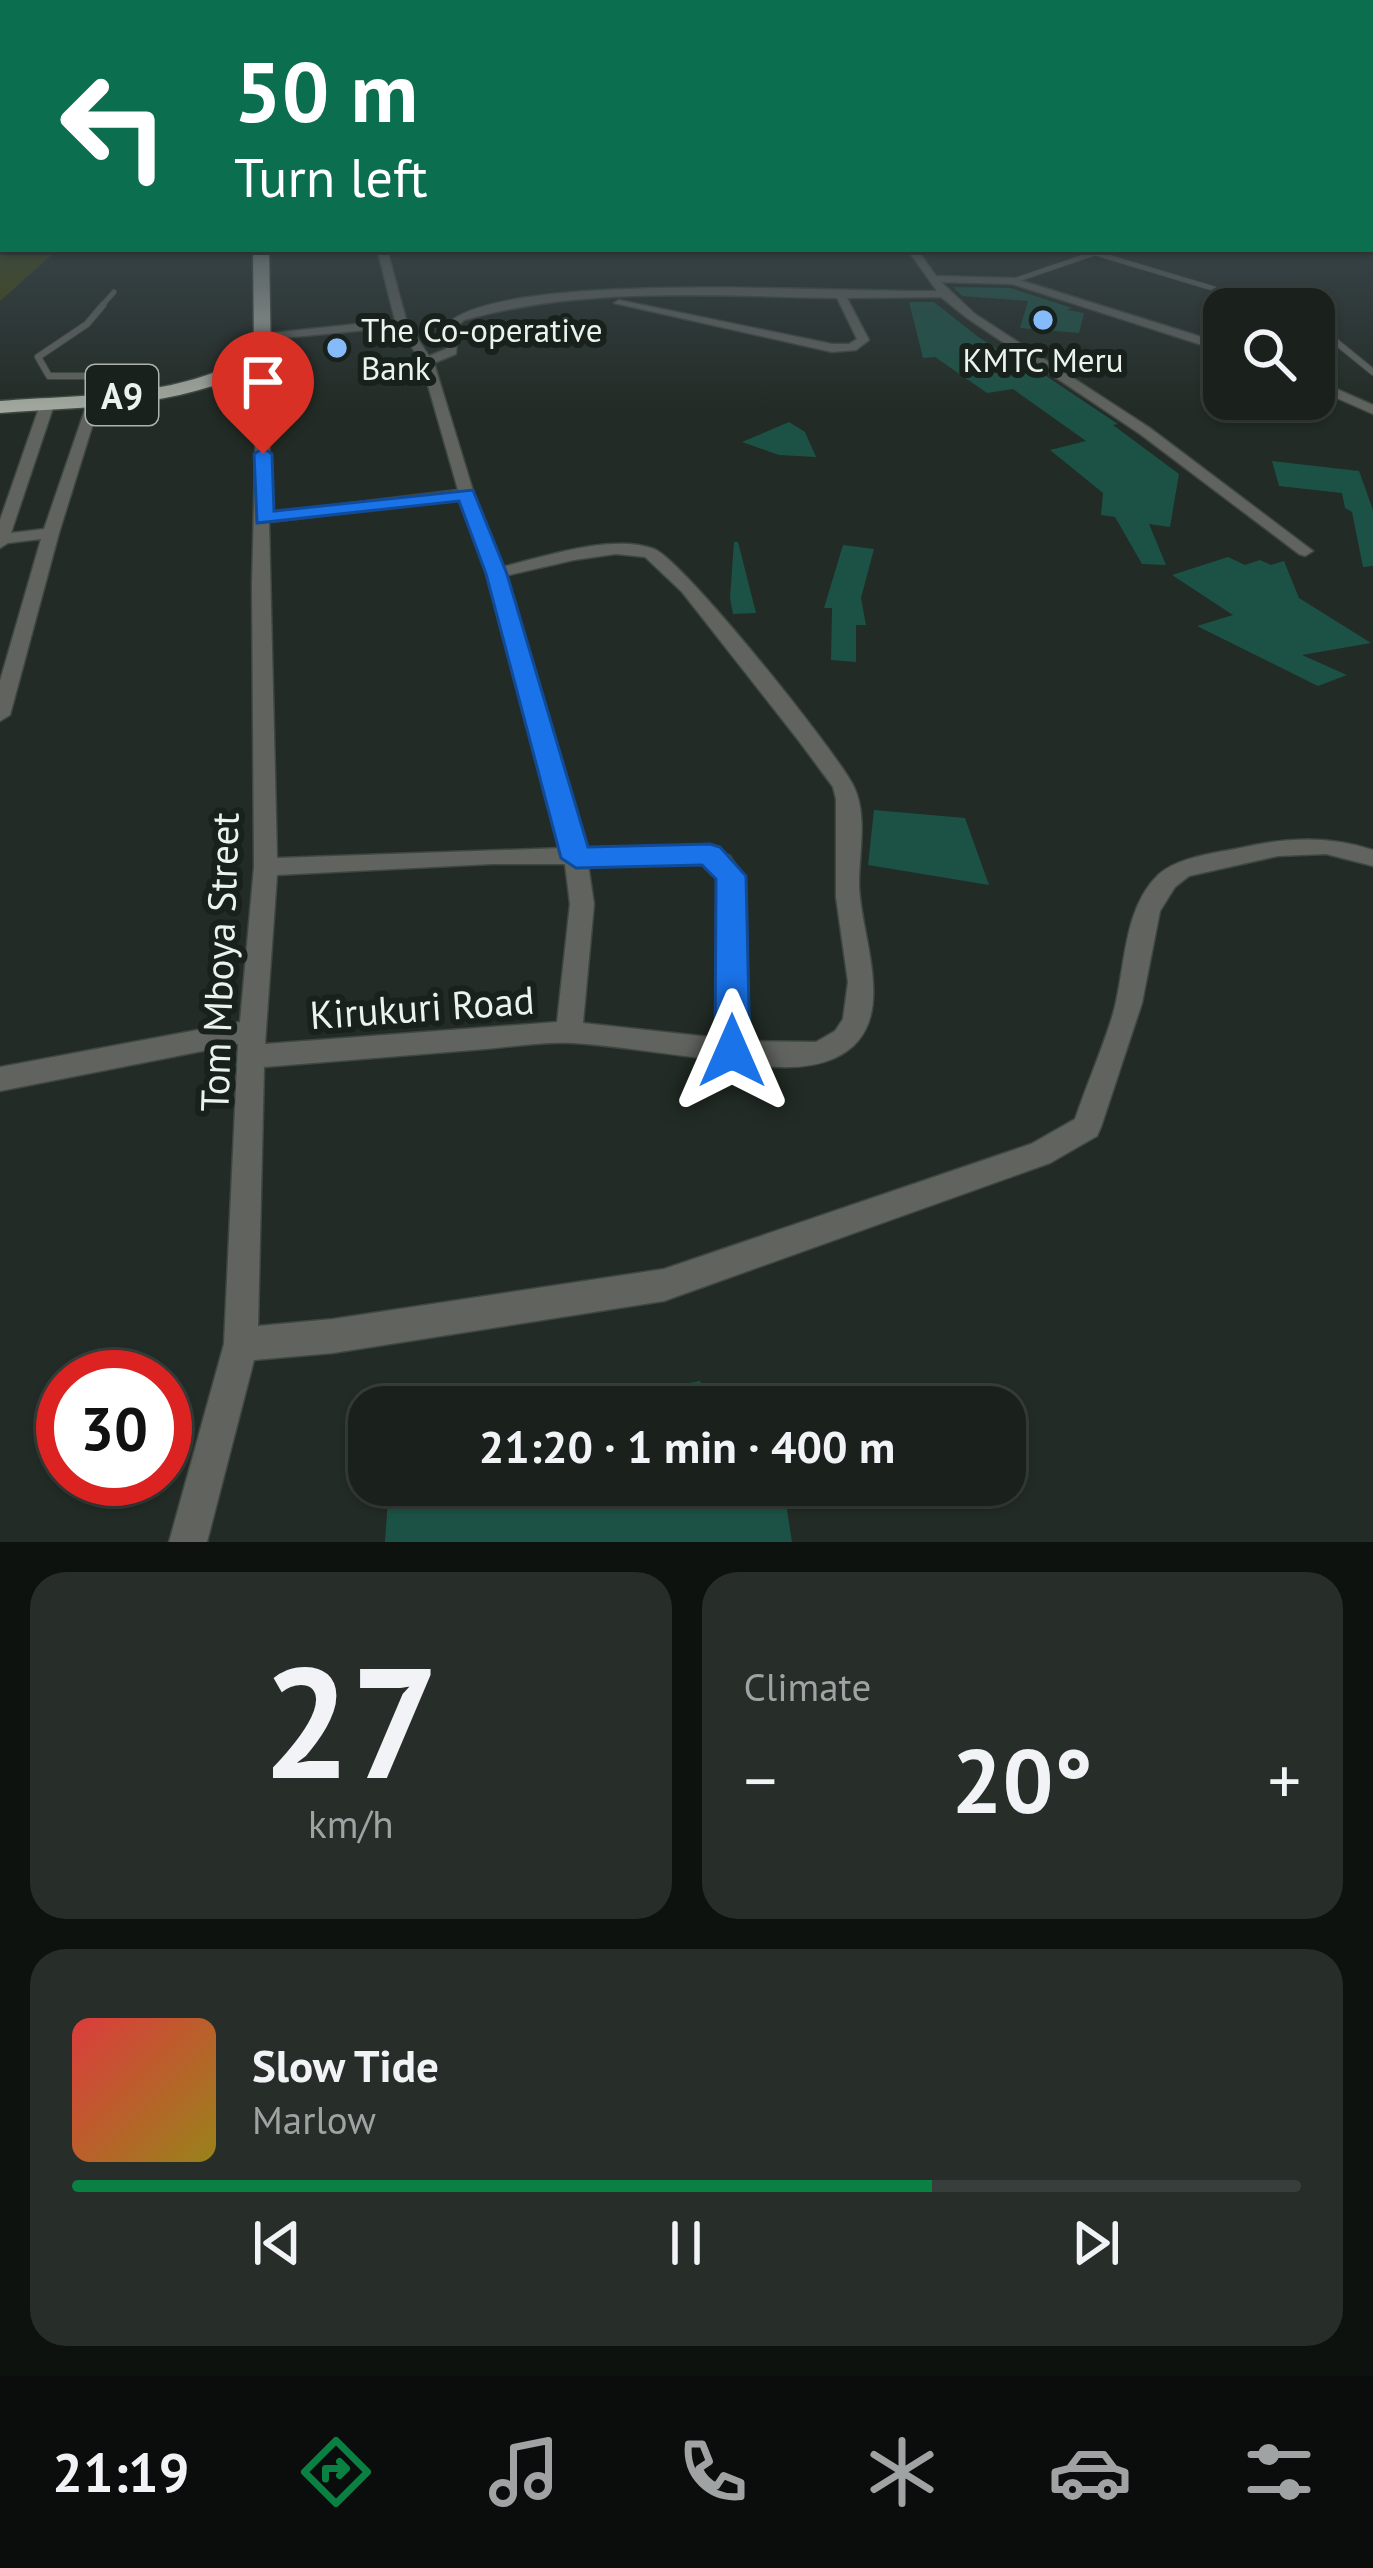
<!DOCTYPE html>
<meta charset="utf-8">
<style>
:root{--surface:#1a201c;--page:#272d29;--text:#f1f3f6;--muted:#9fa3a3;--line:#383e3b;--accent:#0b8043}
body{margin:0;font-family:"PT Sans",sans-serif;background:var(--page);color:var(--text);height:100vh;display:flex;flex-direction:column;font-size:45px;white-space:nowrap}
*{box-sizing:border-box;margin:0}
p{font-size:39px;color:var(--muted)}
.icon{flex:none;width:66px;height:66px;fill:none;stroke:currentColor;stroke-width:2;stroke-linecap:round;stroke-linejoin:round}
.map{position:relative;height:1542px;overflow:hidden}
.panel{display:flex;flex-direction:column;gap:30px;padding:30px;background:#0e120f;flex:1}
.panel>*{flex:none}
.guide{position:absolute;left:0px;top:0px;width:1374px;height:252px;box-shadow:0 3px 9px #0004,0 0 0 3px var(--line);background:#0b6e4f;color:#fff;overflow:hidden}
.controls{position:absolute;left:1203px;top:288px;display:grid;gap:24px}
.controls a{display:grid;place-items:center;width:132px;height:132px;border-radius:24px;background:var(--surface);box-shadow:0 3px 9px #0004,0 0 0 3px var(--line);font-size:60px}
.speed{position:absolute;left:36px;top:1350px;display:flex;gap:24px;font-size:60px;font-weight:700;text-align:center}
.speed>*{display:grid;place-content:center;width:156px;height:156px;border-radius:50%;background:var(--surface);box-shadow:0 3px 9px #0004,0 0 0 3px var(--line);line-height:1}
.speed .limit{border:18px solid #d22;background:#fff;color:#111}
.pin{position:absolute;display:grid;place-items:center;width:102px;height:102px;color:#fff;margin:-123px -51px;border-radius:50% 50% 50% 0;rotate:-45deg;box-shadow:0 0 12px #0007}
.pin .icon{rotate:45deg}
.me{position:absolute;width:132px;margin:-66px;rotate:0deg;stroke-linejoin:round;filter:drop-shadow(0 0 9px #0008)}
.turn{display:flex;align-items:center;gap:42px;height:252px;padding:0 36px;font-size:54px}
.turn .icon{width:156px;height:156px;stroke-width:2.5}
.turn b{display:block;font-size:84px;line-height:102px}
.big{font-size:90px;font-weight:700;line-height:1.1}
.panel .tile{flex:1;display:flex;flex-direction:column;justify-content:center;gap:18px;min-width:0;padding:0 42px;border-radius:36px;background:var(--page)}
.panel .dial{align-items:center;gap:0}
.dial b{font-size:156px;line-height:1}
.song{display:flex;align-items:center;gap:36px}
.cover{width:144px;height:144px;border-radius:18px;background:linear-gradient(135deg,hsl(0 70% 55%),hsl(50 70% 35%))}
.played{height:12px;border-radius:6px;background:linear-gradient(90deg,var(--accent) 70%,var(--line) 70%)}
.keys{display:flex;justify-content:space-around;direction:ltr}
.heat{display:flex;justify-content:space-between;align-items:center;font-size:66px;direction:ltr}
.panel .tiles{flex:1;display:grid;gap:30px;grid-template-columns:1fr 1fr}
.tile:last-child{grid-column:span 2}
.trip{position:absolute;left:348px;top:1386px;width:678px;height:120px;border-radius:36px;background:var(--surface);box-shadow:0 3px 9px #0004,0 0 0 3px var(--line);font-weight:700;line-height:120px;text-align:center}
.dock{display:flex;height:192px;justify-content:space-around;align-items:center;background:#0a0d0b;color:var(--muted)}
.dock .icon{width:84px;height:84px}
.dock .current{color:var(--accent)}
.dock b{font-size:54px;color:var(--text)}
.map>svg:first-child{display:block}
.green{fill:#434805}
.building{fill:#1c5245}
.lines{fill:none;stroke-linecap:round;stroke-linejoin:round}
.service-far1-casing{stroke:#3e4741;stroke-width:6}
.service-casing{stroke:#3e4741;stroke-width:8}
.minor-casing{stroke:#3e4741;stroke-width:3}
.trunk-casing{stroke:#3e4741;stroke-width:3}
.service-far1{stroke:#60635e;stroke-width:4.5}
.service{stroke:#60635e;stroke-width:6}
.minor{fill:#60635e;fill-rule:evenodd}
.trunk{fill:#a2a89e;fill-rule:evenodd}
.route{fill:#1a73e8;stroke:#114b97;stroke-width:3}
.poi-dot{fill:#86bbfb;stroke:#18211b;stroke-width:4.5}
.labels{text-anchor:middle;dominant-baseline:central;stroke-width:12;stroke-linejoin:round;paint-order:stroke}
.far-poi-label{font-size:33px;fill:#ecf2ee;stroke:#18211b;text-anchor:start}
.shield{fill:#18211b;stroke:#acb3af;stroke-width:3}
.shield-label{font-size:36px;font-weight:bold;fill:#ecf2ee}
.street-label{font-size:39px;fill:#ecf2ee;stroke:#18211b}
</style>
<div class="map">
<svg width="1373" height="1542" viewBox="0 0 1373 1542">
<rect width="100%" height="100%" fill="#222b25"/>
<path class="green" d="M56,251L0,301V254Z"/>
<g class="building">
<path d="M953,287L1011,288L1072,308L1067,310L1084,313L1079,333L1020,328L1028,301L962,296Z"/>
<path d="M909,302H934L977,336L1011,358L1013,354L1118,424L1113,425L1179,474L1170,527L1149,524L1166,565L1142,564L1115,517L1101,515L1103,493L1050,450L1086,441L1013,389L987,393L935,357L923,358Z"/>
<path d="M789,422L805,432L816,457L779,455L742,442Z"/>
<path d="M1272,461L1359,471L1373,510V566L1363,567L1352,512L1345,508L1342,493L1279,486Z"/>
<path d="M734,542H738L756,613L733,614L730,598Z"/>
<path d="M843,545L874,549L861,598L866,625H856V662L831,660L832,608H824Z"/>
<path d="M1228,557L1245,565L1260,560L1271,565L1284,561L1299,598L1371,643L1302,655L1347,675L1318,686L1197,626L1233,615L1172,575Z"/>
<path d="M874,810L965,818L989,885L868,865Z"/>
<path d="M700,1381L714,1407H622L621,1397Z"/>
<path d="M389,1485H783L792,1542H385Z"/>
</g>
<g class="lines">
<g class="service-far1-casing">
<g id="service-far1">
<path d="M1013,281L1095,253L1278,308"/>
<path d="M100,308L114,292"/>
</g>
</g>
<g class="service-casing">
<g id="service">
<path d="M103,305L87,324L38,357L49,376H105"/>
<path d="M1268,305L1280,309"/>
<path d="M1314,324L1373,372"/>
</g>
</g>
<g class="minor-casing">
<g id="minor">
<rect x="1371" y="238" width="2" height="6"/>
<path d="M377,249H387L407,323L429,356L446,349V325C502,269 846,293 937,291L907,249H917L936,276L1013,278L1224,344V352L1012,284L941,282L975,314L1150,428L1313,551L1305,556L1299,554L1140,434L967,318L941,297L847,298L869,340L856,350L832,352L614,303L619,300L832,344H849L857,339L837,298C711,296 586,286 464,320L458,326L456,354L434,363L474,494L502,567C543,557 613,533 654,549C684,561 835,750 853,785C868,814 859,852 859,884C860,939 903,1026 835,1058C798,1075 747,1064 709,1059C664,1054 618,1046 573,1043C541,1041 506,1048 473,1050C404,1056 334,1061 264,1067L258,1326L333,1319L664,1269L1031,1144L1075,1119C1087,1084 1102,1050 1113,1014C1126,969 1122,910 1158,875C1179,856 1218,853 1245,847C1289,837 1330,836 1373,850V866L1326,854L1278,856L1189,876L1175,887L1160,911L1142,1003L1101,1127L1097,1136L1050,1163L664,1301L333,1353L254,1360L207,1542H169L224,1344L238,1044L0,1091V1067L240,1022L254,867L252,585L257,383L213,388L207,384L213,380L257,376L258,355L264,351L270,355L269,513L458,490L421,361L398,327L262,340L256,337L262,334L395,320ZM460,499L488,573L562,848L277,858L269,522ZM616,554L645,557L682,592L799,741L833,787L836,799V897L848,982L843,1019L835,1031L816,1042L745,1041L743,876L730,856L709,847L584,848L505,576L574,560ZM705,863L719,876V1038L583,1023L594,904L588,864ZM492,864H565L570,904L557,1022L265,1044L277,875Z"/>
<path d="M1314,379L1373,405V414L1314,388Z"/>
<path d="M90,395L101,398L59,533L10,715L0,721V681L41,539L8,543L0,548V520L41,402L48,398L55,402L11,533L44,529Z"/>
</g>
</g>
<g class="trunk-casing">
<path id="trunk" d="M253,249H269L271,359C190,409 92,406 0,413V401C86,394 179,399 254,353Z"/>
</g>
<use href="#service-far1" class="service-far1"/>
<use href="#service" class="service"/>
<use href="#minor" class="minor"/>
<use href="#trunk" class="trunk"/>
</g>
<linearGradient id="sky" x2="0" y2="1"><stop stop-color="#131814"/><stop offset="0.48" stop-color="#3e4a51"/><stop offset="1" stop-color="#3e4a51" stop-opacity="0"/></linearGradient>
<rect width="1373" height="412" fill="url(#sky)"/>
<path class="route" d="M263,448L272,454L274,511L473,490L507,574L588,847L710,844L720,847L746,876L750,1051L745,1061L732,1065L720,1061L715,1051L716,879L702,865L576,868L561,858L486,574L459,501L257,523L254,454Z"/>
<g class="poi-dot">
<circle cx="1043" cy="320" r="12"/>
<circle cx="337" cy="348" r="12"/>
</g>
<g class="labels">
<g class="far-poi-label">
<text x="361" y="329">The Co-operative<tspan x="361" dy="38">Bank</tspan></text>
<text x="1043" y="359" text-anchor="middle">KMTC Meru</text>
</g>
<rect class="shield" x="86" y="365" width="72" height="60" rx="9"/>
<g class="shield-label">
<text x="122" y="395">A9</text>
</g>
<g class="street-label">
<text transform="translate(219 962) rotate(-88)">Tom Mboya Street</text>
<text transform="translate(422 1007) rotate(-4)">Kirukuri Road</text>
</g>
</g>
</svg>
<div class="controls">
<a><svg class="icon" aria-label="search" viewBox="0 0 24 24"><circle cx="10" cy="10" r="6"/><path d="M15 15l6 6"/></svg></a>
</div>
<div class="speed"><div class="limit">30</div></div>
<div class="pin" style="left:263px;top:454px;background:#d93025"><svg class="icon" aria-label="arrive" viewBox="0 0 24 24"><path d="M6 21V4h12l-3 4 3 4H6"/></svg></div>
<svg class="me" style="left:732px;top:1051px" viewBox="-20 -20 40 40"><path d="M0-17L14 15 0 8-14 15z" fill="#1a73e8" stroke="#fff" stroke-width="4"/></svg>
<div class="trip">21:20 · 1 min · 400 m</div>
<div class="guide">
<div class="turn"><svg class="icon" aria-label="left" viewBox="0 0 24 24"><path d="M17 20v-9H6M10 6l-5 5 5 5"/></svg><div><b>50 m</b>Turn left</div></div>
</div>
</div>
<section class="panel">
<div class="tiles">
<div class="tile dial"><b>27</b><p>km/h</p></div>
<div class="tile"><p>Climate</p>
<div class="heat"><a>−</a><b class="big">20°</b><a>+</a></div>
</div>
<div class="tile">
<div class="song"><i class="cover"></i><div><b>Slow Tide</b><p>Marlow</p></div></div>
<div class="played"></div>
<div class="keys"><svg class="icon" aria-label="previous" viewBox="0 0 24 24"><path d="M18 5L8 12l10 7zM5 5v14"/></svg><svg class="icon" aria-label="pause" viewBox="0 0 24 24"><path d="M8 5v14M16 5v14"/></svg><svg class="icon" aria-label="next" viewBox="0 0 24 24"><path d="M6 5l10 7-10 7zM19 5v14"/></svg></div>
</div>
</div>
</section>
<nav class="dock">
<b>21:19</b>
<svg class="icon current" aria-label="directions" viewBox="0 0 24 24"><path d="M12 3l9 9-9 9-9-9zM9 14v-3h6M13 9l2 2-2 2"/></svg>
<svg class="icon" aria-label="music" viewBox="0 0 24 24"><path d="M9 18V5l10-2v13"/><circle cx="6" cy="18" r="3"/><circle cx="16" cy="16" r="3"/></svg>
<svg class="icon" aria-label="phone" viewBox="0 0 24 24"><path d="M5 4h4l2 5-3 2q2 4 5 5l2-3 5 2v4C11 20 4 13 5 4z"/></svg>
<svg class="icon" aria-label="climate" viewBox="0 0 24 24"><path d="M12 3v18M4 7l16 10M4 17L20 7"/></svg>
<svg class="icon" aria-label="car" viewBox="0 0 24 24"><path d="M5 17H2v-5l4-1 3-4h7l3 4 3 1v5h-3M9 17h6M6 11h13"/><circle cx="7" cy="17" r="2"/><circle cx="17" cy="17" r="2"/></svg>
<svg class="icon" aria-label="filters" viewBox="0 0 24 24"><path d="M4 7h16M4 17h16"/><circle cx="9" cy="7" r="2"/><circle cx="15" cy="17" r="2"/></svg>
</nav>
